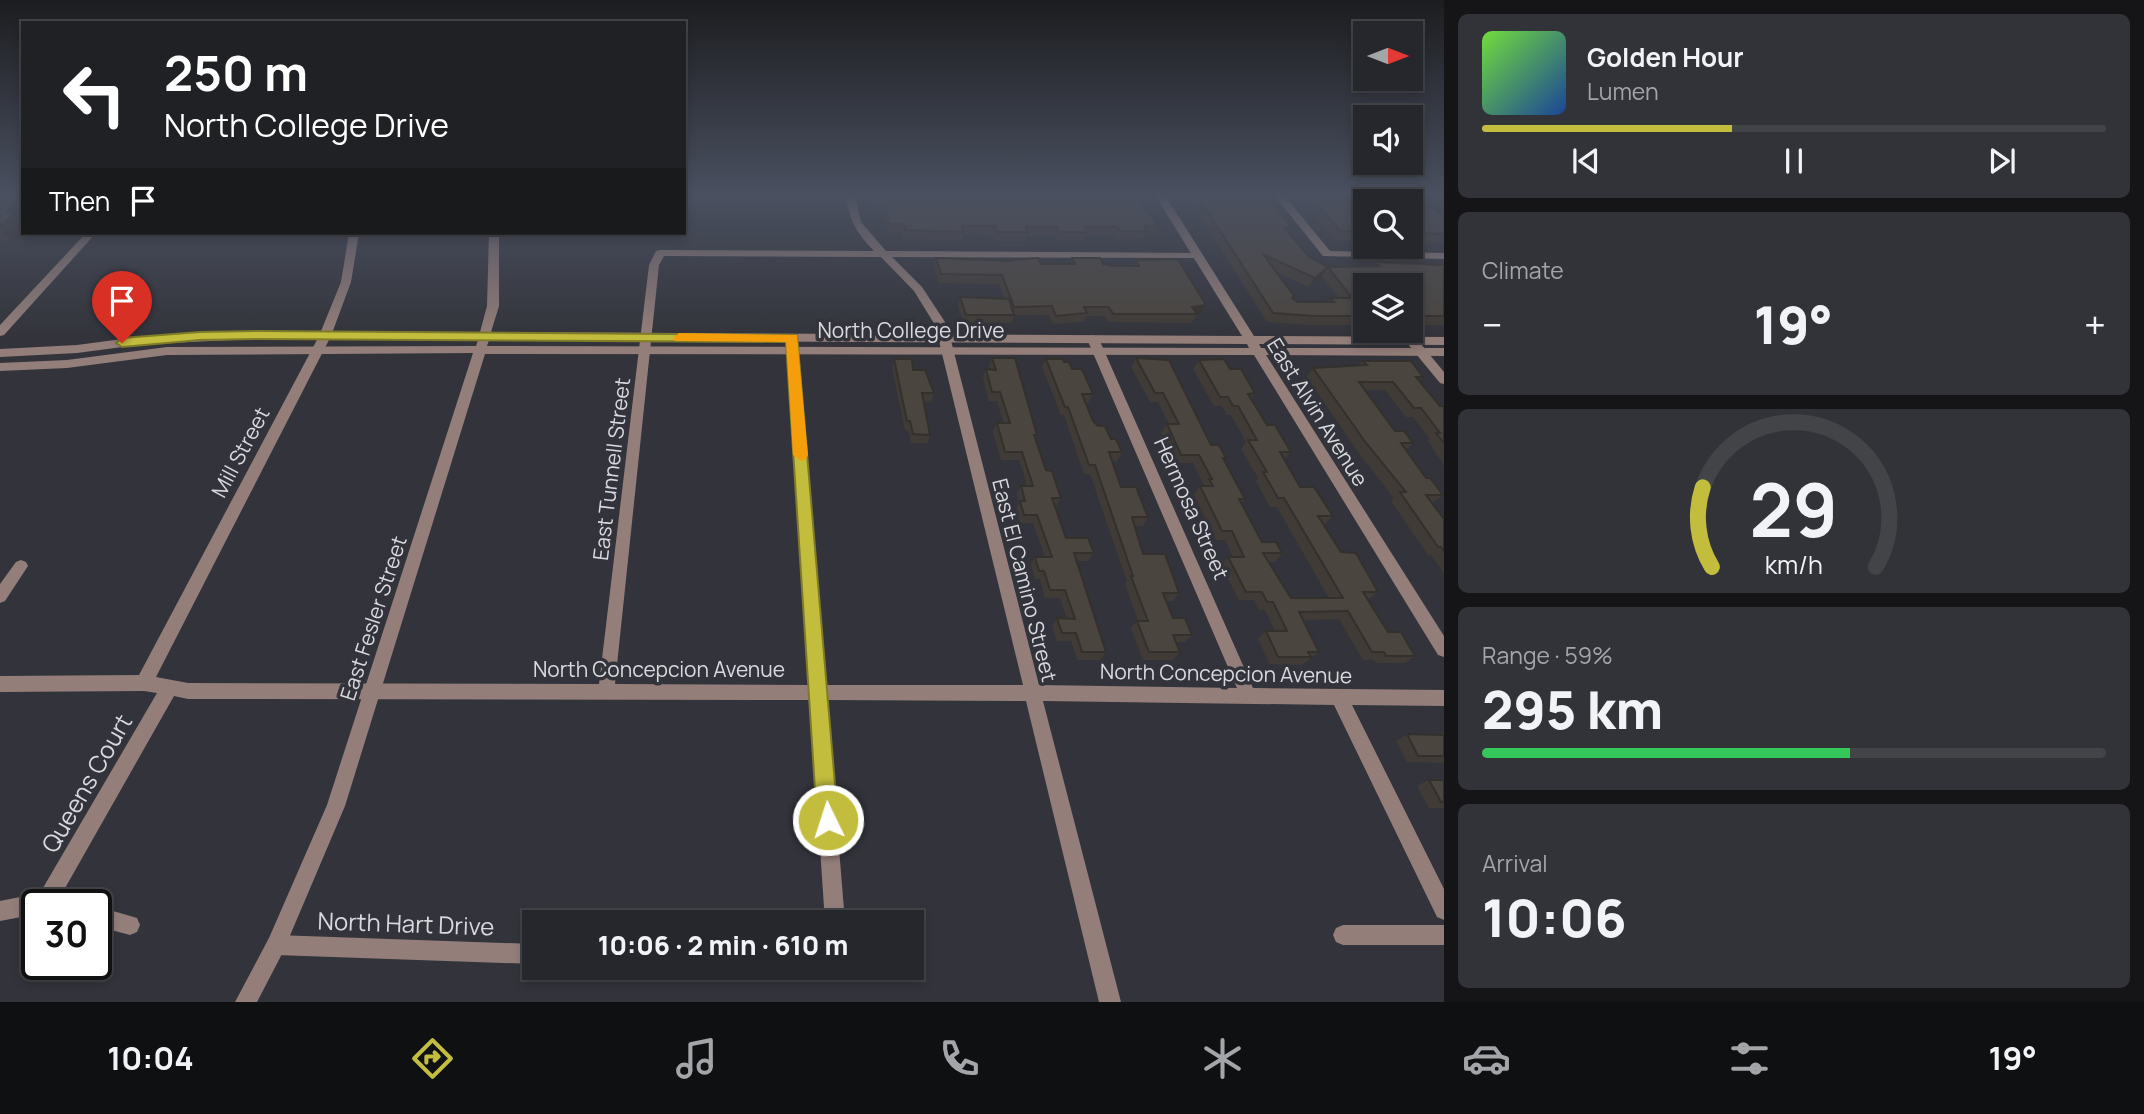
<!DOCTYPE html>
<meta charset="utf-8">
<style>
:root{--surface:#26272c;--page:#323338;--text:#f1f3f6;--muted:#a4a5a9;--line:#424448;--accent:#c3bd3e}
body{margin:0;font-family:Manrope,sans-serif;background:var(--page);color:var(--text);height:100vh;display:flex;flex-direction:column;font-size:26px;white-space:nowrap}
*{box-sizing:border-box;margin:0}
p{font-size:23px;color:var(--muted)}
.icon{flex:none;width:38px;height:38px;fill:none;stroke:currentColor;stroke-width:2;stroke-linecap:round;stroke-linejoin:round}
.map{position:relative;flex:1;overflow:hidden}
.side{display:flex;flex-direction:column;gap:14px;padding:14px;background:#151518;width:700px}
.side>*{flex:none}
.banner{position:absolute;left:21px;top:21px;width:665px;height:214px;border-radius:0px;box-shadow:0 4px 10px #0003,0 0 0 2px var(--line);background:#202124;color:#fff;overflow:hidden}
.needle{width:46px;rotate:90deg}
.fabs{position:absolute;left:1353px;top:21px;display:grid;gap:14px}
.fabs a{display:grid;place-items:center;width:70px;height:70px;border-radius:0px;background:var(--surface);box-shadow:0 4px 10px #0003,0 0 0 2px var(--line);font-size:35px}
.speed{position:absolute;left:21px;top:889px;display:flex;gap:14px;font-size:35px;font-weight:700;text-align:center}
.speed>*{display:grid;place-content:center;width:91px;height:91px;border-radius:50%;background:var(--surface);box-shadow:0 4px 10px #0003,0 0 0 2px var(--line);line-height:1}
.speed .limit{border:4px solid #111;border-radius:10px;background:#fff;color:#111}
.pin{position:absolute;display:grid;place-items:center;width:60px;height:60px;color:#fff;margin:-72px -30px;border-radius:50% 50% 50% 0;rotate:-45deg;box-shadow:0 0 7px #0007}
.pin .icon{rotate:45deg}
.me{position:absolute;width:77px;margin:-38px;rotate:356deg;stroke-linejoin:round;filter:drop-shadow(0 0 5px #0008)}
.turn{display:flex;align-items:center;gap:24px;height:147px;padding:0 28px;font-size:32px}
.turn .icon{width:91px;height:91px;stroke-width:2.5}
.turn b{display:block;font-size:49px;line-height:60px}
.then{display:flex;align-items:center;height:66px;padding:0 28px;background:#0003;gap:14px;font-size:26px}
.big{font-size:52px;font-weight:800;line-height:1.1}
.side .tile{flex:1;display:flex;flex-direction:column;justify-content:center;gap:10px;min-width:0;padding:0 24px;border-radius:10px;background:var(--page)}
.side .dial{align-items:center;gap:0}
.dial svg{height:182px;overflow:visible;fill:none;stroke:var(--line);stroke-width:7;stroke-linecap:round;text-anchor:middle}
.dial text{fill:var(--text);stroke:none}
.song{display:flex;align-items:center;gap:21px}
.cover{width:84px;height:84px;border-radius:10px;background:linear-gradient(135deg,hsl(100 70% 55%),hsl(220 70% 35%))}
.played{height:7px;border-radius:4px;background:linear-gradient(90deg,var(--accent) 40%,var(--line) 40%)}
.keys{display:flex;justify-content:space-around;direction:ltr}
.heat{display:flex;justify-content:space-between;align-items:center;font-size:38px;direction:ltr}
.charge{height:10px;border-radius:5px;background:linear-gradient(90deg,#34c759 59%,var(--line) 0)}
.trip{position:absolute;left:522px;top:910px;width:402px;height:70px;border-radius:0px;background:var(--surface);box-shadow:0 4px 10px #0003,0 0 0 2px var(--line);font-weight:800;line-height:70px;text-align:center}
.menu{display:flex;height:112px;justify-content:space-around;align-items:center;background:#0f1012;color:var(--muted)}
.menu .icon{width:49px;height:49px}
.menu .selected{color:var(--accent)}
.menu b{font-size:32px;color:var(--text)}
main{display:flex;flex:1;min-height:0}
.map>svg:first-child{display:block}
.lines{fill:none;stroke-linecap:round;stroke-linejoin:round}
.minor{fill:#937e7a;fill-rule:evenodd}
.tertiary{fill:#937e7a;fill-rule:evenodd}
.wall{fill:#403b36;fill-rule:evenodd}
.shaded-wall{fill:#34302c}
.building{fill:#4a453f;stroke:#34302c;stroke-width:2;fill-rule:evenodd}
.route{fill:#c3bd3e;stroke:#7f7b28;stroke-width:2}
.slow{fill:#f59e0b}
.labels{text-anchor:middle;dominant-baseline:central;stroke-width:7;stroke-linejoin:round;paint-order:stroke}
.street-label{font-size:21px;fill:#d8d9de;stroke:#33343b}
.near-street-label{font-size:24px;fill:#d8d9de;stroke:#33343b}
</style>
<main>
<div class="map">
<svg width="1444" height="1002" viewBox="0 0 1444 1002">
<rect width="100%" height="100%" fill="#33343b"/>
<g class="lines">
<g class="minor">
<path d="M845,195H855L861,222L886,251L1201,253V257L1197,258L892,257L922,287L947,325L1039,685L1237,688L1087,339L1093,335L1099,339L1253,688L1444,690V706L1352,705L1444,889V920L1437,917L1334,705L1043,701L1121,1002H1099L1026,701L827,700L845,922H825L810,700L188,699L174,696L60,897L66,905H37V914L0,921V901L40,893L157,693L144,691L0,692V676L139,675L319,336L341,282L349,233H359L351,282L331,336L156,677L188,683L599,684L649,265L656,251L660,250L874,251C855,231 851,222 845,195ZM664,256L881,257L914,291L935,325L1023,685H826L798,338L792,334L786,338L809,685L615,684L659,265Z"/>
<path d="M1274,195H1284L1330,251L1444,253V259L1323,256Z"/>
<path d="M86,233H96L4,335L0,336V325Z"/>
<path d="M1411,336L1415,337L1444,372V384L1440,383L1407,343V337Z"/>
<path d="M21,560L26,562L28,566L5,601L0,603V584L16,562Z"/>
<path d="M96,906L137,918L140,925L137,932L130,935L96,926Z"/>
<path d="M1343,925H1444V945H1343L1336,942L1333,935L1336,928Z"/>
<path d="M276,935L534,944V964L276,955L269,952L266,945L269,938Z"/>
</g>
<path class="tertiary" d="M1155,195H1165L1254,336L1444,337V345L1259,344L1261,348H1444V356L1266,355L1444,636V657L1438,655L1254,355L485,354L345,806L283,952L257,1002H235L269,938L327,805L473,353L167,355L67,368L0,371V363L67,360L167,347L476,346L478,340L258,339L145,344L77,353L0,357V349L77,345L145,336L258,331L480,332L487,306L489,233H499V306L491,332L1242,336ZM489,340L1247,344L1249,348L487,346Z"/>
</g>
<g class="wall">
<path d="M0,195H23V219L21,220L23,222V228L10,240H0Z"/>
<path d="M871,195H1135L1158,225L1154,234H1146L1144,239L1116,240L1113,235L1086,236L1084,241L1056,240L1054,236H1027L1025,241H994L992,235L963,234L962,241L903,239L901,233H888L881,208H875Z"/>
<path d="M1187,195H1262L1292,228L1289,233L1309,257L1328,267L1372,266L1375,262L1442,265L1444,262V325H1410V285H1365V325H1308L1267,322ZM1276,272L1309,287L1322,276L1339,298H1330L1328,302H1298L1292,298L1294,296Z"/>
<path d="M1444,195V206L1435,210L1444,218V243L1410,242V201H1365V241L1334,240L1305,204L1310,196Z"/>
<path d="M936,258L1010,261V260L1041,264H1070L1072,258L1113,266H1133L1136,260L1206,305L1201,314H1197L1192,323L1108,322L1105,316H1086L1083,322L1053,324L1049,315H1014L1011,323L964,324L958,306L960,297L1005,299L999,284L939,283L934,267Z"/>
<path d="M992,358L1037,435L1036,439L1046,470L1061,498L1056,507H1055L1066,538L1094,553L1088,561H1077L1106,652L1100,660H1077L1071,641H1057L1052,626L1057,618H1067L1060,598H1045L1040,579H1035L1031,565L1035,557H1045L1033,523H1020L1016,510L1019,502L1017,494L1021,486H1027L1023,471L1019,460H1001L993,432L997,423H1004L997,401H989L983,378L986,369L990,370L989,366Z"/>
<path d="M1136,358L1211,445L1226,458L1224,460L1245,499L1241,504L1262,542L1282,553L1275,562H1268L1291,598H1329L1277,507H1270L1256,481L1258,478L1241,449L1246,442L1231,415H1227L1222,406H1214L1193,369L1199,360L1230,369L1255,393L1251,399L1267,425L1291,452L1284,459L1300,487L1333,516L1325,524H1323L1341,552L1378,592L1368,600L1388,632L1415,656L1405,663H1376L1374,660H1363L1339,619L1302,620L1319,652L1302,665L1270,664L1258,639L1266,631H1275L1265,610H1259L1254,600H1239L1221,565L1228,557H1233L1225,540H1216L1194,495L1200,486L1204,485L1193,463H1176L1161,433L1167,424H1169L1158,402H1150L1131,367Z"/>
<path d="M894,359L934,393L931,402H924L930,435L928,443H911L908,430H905L892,368Z"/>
<path d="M1046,359L1064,362L1072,369L1093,394L1088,403H1086L1093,421L1111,439L1122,452L1117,461H1112L1121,487L1148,517L1143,526H1135L1143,554L1179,593L1173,601H1166L1173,618L1192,635L1185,642H1176L1180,652L1173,660H1143L1131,628L1137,621H1138L1125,584L1127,581L1090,474H1084L1064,415H1061L1042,367Z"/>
<path d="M1363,361L1423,377L1419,381L1440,406H1444V465L1428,441L1430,439L1413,417H1406L1385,390H1366L1395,431L1413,443L1406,450L1426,478L1443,495L1432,503L1444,519V573L1431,555H1428L1391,501L1394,498L1358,452L1307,377L1313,368L1359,366Z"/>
<path d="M1444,732V763L1407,762L1396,741L1407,734L1439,735Z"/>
<path d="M1429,780H1444V808H1429L1417,786Z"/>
</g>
<g class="shaded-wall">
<path d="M23,196V219L21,220L23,222V228L10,240L0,228V226L5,212Z"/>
<path d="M1444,200V206L1424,214L1430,205Z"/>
<path d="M1328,267L1322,276L1309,287L1315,278Z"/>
<path d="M1206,305L1201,314H1197L1192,307Z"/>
</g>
<g class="building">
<path d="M0,195H23L5,212H15L0,226Z"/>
<path d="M875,195H1135L1158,225L1144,226L1148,231H1120L1117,227H1085L1088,232H1059L1057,227H1026L1028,232H997L995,226H962L964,232L905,230L903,224H890L883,199H876Z"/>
<path d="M1197,195H1262L1264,199L1272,203L1292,228H1285L1309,257L1328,267L1379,266L1375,262L1444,265V316H1410V285H1365V316H1314L1273,313ZM1264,255L1315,278L1328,267L1352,298H1330L1334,302H1298L1292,298L1294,296Z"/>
<path d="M1444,195V200L1430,205L1444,218V234L1410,233V201H1365V232L1340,231L1310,196Z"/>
<path d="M936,258L1011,261L1010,260L1038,258L1041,264H1075L1072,258H1100L1103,264L1113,266H1139L1136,260L1178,259L1206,305L1192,307L1197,314H1113L1109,307H1084L1087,313L1056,316L1052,306L1014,307L1002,275L941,274Z"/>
<path d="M960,297L1009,299L1014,315H966Z"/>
<path d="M992,358H1015L1037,435H1034L1046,470L1052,471L1061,498H1052L1066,538H1088L1094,553H1074L1106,652H1082L1076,633H1062L1057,618L1075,619L1065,590H1050L1044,571H1039L1035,557H1052L1037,515H1024L1020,501H1025L1021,486H1033L1022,452H1005L997,423H1010L1000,392H992L986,369L996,370Z"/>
<path d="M1136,358L1169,360L1211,445H1219L1226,458H1223L1245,499H1239L1262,542H1276L1282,553H1263L1291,598H1343L1284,498H1278L1263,472H1267L1248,440H1257L1238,406H1233L1228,397H1220L1199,360L1224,359L1230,369H1241L1255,393L1248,394L1267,425H1275L1291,452H1280L1300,487H1314L1333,516H1318L1341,552L1356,553L1378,592H1363L1388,632H1401L1415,656H1386L1384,652H1372L1348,611L1299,612L1319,652H1308L1311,657H1278L1266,631H1287L1273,602H1267L1262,592H1246L1228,557H1244L1232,531H1222L1200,486H1213L1209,479H1212L1199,455H1181L1167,424H1179L1163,393H1155Z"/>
<path d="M894,359H912L913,370H925L934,393H922L930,435L913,434L910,421H907Z"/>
<path d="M1046,359H1063L1064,362H1069L1072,369H1082L1093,394H1082L1093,421L1098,426H1105L1111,439H1116L1122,452H1109L1121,487H1136L1148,517H1132L1143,554H1165L1179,593H1163L1173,618H1185L1192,635H1173L1180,652H1149L1137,621H1148L1131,576H1133L1095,465H1089L1068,407H1065Z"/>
<path d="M1363,361H1411L1423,377H1416L1440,406H1444V443L1436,433H1440L1421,408H1414L1393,382H1359L1395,431H1404L1413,443H1401L1426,478H1430L1443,495H1426L1444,519V551L1441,547H1438L1400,492H1406L1366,443L1313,368L1367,365Z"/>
<path d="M1407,734L1444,735V756H1418Z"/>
<path d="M1429,780H1444V802H1441Z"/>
</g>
<linearGradient id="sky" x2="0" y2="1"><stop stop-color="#1c1d20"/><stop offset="0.58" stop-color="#4a5060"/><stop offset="1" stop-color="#4a5060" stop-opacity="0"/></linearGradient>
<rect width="1444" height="336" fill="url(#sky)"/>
<path class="route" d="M258,331L797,335L838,820L835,828L828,831L820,828L817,820L786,342L258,339L200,340L122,347L116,343L122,338L200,332Z"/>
<path class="slow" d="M679,333L797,335L808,455L806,459L801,461L793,455L786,342L675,341L673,338Z"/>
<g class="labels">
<g class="street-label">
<text x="911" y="330">North College Drive</text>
<text transform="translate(1318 412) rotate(58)">East Alvin Avenue</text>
<text transform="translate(240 452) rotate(-62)">Mill Street</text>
<text transform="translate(611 469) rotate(-83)">East Tunnell Street</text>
<text transform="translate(1192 508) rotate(66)">Hermosa Street</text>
<text transform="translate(1025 580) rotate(76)">East El Camino Street</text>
<text transform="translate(373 618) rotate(-72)">East Fesler Street</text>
<text x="659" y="669">North Concepcion Avenue</text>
<text transform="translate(1226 673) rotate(1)">North Concepcion Avenue</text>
</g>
<g class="near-street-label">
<text transform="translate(86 783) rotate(-60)">Queens Court</text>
<text transform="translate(406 923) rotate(2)">North Hart Drive</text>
</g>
</g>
</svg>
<div class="fabs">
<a><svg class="needle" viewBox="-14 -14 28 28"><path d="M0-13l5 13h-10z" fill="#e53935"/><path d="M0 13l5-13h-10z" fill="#a4a5a9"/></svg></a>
<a><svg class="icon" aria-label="sound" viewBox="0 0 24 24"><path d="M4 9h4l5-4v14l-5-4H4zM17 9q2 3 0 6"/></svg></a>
<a><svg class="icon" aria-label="search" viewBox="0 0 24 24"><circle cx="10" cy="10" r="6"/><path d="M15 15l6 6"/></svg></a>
<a><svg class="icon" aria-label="layers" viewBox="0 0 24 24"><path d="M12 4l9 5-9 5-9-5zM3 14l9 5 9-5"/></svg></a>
</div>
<div class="speed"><div class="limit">30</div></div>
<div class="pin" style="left:122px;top:343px;background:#d93025"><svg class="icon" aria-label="arrive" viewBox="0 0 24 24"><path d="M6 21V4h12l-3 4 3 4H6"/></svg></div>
<svg class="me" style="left:828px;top:820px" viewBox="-20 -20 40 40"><circle r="17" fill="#c3bd3e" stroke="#fff" stroke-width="3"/><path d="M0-11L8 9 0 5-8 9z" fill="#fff"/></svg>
<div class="trip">10:06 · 2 min · 610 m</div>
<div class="banner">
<div class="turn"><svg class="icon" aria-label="left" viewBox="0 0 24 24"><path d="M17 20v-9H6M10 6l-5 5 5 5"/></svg><div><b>250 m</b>North College Drive</div></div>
<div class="then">Then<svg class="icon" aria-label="arrive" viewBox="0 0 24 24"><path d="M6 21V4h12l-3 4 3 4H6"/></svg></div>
</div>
</div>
<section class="side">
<div class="tile">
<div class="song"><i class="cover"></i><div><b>Golden Hour</b><p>Lumen</p></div></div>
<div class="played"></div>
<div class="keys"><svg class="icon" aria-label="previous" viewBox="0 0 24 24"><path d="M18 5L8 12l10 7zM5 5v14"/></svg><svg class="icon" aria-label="pause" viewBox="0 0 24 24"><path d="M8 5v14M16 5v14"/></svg><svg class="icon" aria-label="next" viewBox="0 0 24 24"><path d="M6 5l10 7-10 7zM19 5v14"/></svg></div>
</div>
<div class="tile"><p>Climate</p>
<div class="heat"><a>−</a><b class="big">19°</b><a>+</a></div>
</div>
<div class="tile dial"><svg viewBox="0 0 100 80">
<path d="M14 69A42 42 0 1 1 86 69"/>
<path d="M14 69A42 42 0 0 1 10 34" stroke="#c3bd3e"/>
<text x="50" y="56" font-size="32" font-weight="700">29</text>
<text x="50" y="72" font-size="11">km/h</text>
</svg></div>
<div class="tile"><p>Range · 59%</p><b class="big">295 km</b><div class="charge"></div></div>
<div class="tile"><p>Arrival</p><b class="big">10:06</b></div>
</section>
</main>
<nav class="menu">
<b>10:04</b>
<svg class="icon selected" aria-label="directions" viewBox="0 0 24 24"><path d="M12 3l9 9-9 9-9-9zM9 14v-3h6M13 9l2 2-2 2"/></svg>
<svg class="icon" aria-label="music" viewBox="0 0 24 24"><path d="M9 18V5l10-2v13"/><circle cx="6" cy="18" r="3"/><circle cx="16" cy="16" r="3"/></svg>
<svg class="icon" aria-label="phone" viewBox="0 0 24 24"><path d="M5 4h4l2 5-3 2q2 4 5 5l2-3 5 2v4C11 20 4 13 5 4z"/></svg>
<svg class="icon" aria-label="climate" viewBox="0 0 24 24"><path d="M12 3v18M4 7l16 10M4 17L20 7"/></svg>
<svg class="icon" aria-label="car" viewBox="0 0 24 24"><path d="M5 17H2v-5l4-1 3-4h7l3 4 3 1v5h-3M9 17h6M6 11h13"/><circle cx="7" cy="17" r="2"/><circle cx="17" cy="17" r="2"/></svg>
<svg class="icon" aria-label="filters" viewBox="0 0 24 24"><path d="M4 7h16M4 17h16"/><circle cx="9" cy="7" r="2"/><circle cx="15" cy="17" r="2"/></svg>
<b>19°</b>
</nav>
